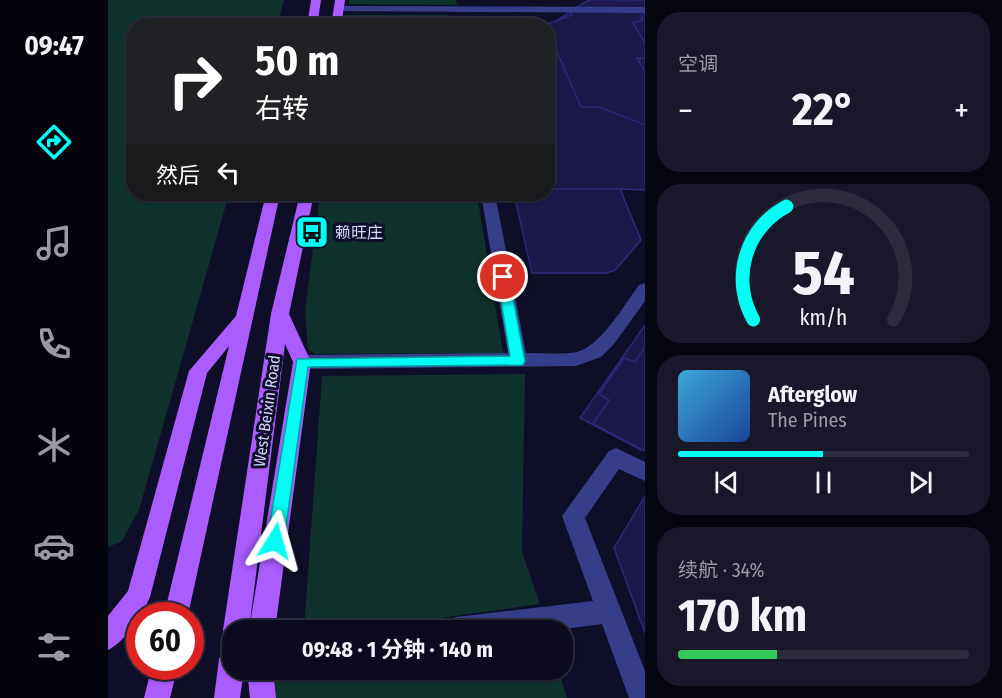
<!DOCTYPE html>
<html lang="zh">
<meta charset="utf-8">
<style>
:root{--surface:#0b0a1e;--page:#19182b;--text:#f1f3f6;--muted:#9a9aa4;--line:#2b2b3c;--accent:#01fff5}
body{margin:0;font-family:"Fira Sans Condensed","Noto Sans SC",sans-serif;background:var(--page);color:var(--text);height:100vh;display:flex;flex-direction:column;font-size:22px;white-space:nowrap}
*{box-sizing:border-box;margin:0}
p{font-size:20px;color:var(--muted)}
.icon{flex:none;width:33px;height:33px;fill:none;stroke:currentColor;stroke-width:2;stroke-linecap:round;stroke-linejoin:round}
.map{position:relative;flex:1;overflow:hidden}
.side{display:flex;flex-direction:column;gap:12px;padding:12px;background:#060610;width:357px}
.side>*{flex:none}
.guide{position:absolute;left:18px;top:18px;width:429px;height:183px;border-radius:24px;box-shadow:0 2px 4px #0004,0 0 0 2px var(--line);background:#202124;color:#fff;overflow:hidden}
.speed{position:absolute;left:18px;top:602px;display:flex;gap:12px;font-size:30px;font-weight:700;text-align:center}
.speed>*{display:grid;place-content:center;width:78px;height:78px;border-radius:50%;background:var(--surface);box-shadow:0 2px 4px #0004,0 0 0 2px var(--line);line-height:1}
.speed .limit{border:9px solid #d22;background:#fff;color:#111}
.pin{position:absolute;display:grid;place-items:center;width:51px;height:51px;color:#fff;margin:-26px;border:3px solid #fff;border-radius:50%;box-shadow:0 2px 6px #0007}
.me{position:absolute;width:66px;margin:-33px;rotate:8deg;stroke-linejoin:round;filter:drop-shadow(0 0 4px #0008)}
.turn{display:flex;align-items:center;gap:21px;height:126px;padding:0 30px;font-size:27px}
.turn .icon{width:78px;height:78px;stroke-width:2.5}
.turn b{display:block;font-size:42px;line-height:51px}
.then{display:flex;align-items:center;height:57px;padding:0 30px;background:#0003;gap:12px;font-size:22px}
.big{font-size:45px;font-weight:700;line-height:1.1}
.side .card{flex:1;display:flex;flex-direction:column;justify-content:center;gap:9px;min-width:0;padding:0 21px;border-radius:24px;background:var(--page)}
.side .dial{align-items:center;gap:0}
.dial svg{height:156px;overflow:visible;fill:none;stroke:var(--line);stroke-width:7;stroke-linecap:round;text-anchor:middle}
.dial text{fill:var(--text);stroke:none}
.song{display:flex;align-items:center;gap:18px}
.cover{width:72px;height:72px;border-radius:9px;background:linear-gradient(135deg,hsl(200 70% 55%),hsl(220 70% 35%))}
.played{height:6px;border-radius:3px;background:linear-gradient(90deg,var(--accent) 50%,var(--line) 50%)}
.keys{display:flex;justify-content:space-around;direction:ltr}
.heat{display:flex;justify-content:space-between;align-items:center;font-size:33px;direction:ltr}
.charge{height:9px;border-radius:4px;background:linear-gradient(90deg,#34c759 34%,var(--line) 0)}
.trip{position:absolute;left:114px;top:620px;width:351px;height:60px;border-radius:24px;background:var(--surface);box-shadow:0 2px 4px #0004,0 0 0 2px var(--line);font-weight:700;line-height:60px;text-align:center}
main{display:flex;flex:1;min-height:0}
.tabs{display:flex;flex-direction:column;width:108px;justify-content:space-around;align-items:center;background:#04040c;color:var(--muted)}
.tabs .icon{width:42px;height:42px}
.tabs .current{color:var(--accent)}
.tabs b{font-size:27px;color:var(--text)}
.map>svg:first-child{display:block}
.green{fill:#10322c}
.building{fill:#1c184a;stroke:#2d2978;stroke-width:1.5}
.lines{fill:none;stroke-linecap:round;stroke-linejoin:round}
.minor{fill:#363e8a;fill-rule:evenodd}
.major{fill:#ab5cff;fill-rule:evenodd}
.route{fill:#01fff5;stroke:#01a69f;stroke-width:1.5}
.labels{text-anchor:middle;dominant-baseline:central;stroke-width:6;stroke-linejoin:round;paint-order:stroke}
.poi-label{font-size:16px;fill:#d5d6ff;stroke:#0f0e28;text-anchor:start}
.street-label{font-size:16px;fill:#d5d6ff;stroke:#0f0e28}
</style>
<main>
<nav class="tabs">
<b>09:47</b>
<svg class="icon current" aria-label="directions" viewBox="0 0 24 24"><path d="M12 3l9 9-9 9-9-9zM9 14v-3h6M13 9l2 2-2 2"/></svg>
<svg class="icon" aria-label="music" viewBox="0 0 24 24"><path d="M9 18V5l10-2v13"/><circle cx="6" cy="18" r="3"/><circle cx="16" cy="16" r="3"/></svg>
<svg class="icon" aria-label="phone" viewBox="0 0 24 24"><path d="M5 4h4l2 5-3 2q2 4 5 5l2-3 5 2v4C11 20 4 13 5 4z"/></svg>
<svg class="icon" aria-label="climate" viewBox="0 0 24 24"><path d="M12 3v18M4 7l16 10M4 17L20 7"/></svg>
<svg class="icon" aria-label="car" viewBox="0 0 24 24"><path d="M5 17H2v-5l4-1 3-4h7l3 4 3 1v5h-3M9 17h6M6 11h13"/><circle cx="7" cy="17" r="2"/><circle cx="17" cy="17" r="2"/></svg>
<svg class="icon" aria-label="filters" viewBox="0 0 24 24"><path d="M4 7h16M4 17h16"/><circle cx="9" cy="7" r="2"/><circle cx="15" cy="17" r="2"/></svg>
</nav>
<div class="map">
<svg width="537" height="698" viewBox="0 0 537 698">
<rect width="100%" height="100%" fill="#0f0e28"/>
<g class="green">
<path d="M0,0H176L169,25L26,26V194H121L31,510L14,541L0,547Z"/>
<path d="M241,0H348L349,5L241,4Z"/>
<path d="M235,15H340L342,25H233Z"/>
<path d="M212,194H369L395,353L207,354L200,349L197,311Z"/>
<path d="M417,374L414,552L432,604L246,630H196L214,376Z"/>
<path d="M206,669H450L459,698H164L168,674Z"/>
</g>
<g class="building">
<path d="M481,0H537V190L512,189L533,240L507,270L498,273H424L408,194H440V26Z"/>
<path d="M482,0H537V13L533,15L535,20L525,23L537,43V58H529L537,72V125L491,107H473L440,31V26L437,25L464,15L461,11Z"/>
<path d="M440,189H512L533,240L507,270L498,273H424L406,194H440Z"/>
<path d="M537,325V444L533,450L472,418Z"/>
<path d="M537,347V451L485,424L501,400L491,394L516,358L527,362Z"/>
<path d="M537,496V633L506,548Z"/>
</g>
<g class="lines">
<g class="minor">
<path d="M231,6L537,7V13L228,11V7Z"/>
<path d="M373,194H387L418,353C434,353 453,355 469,352C493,346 516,305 531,285L537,283V301L506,344L493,357L468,366L194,369L188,367L185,362L188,357L194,355L400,353Z"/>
<path d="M508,448L537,462V481L511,469L477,518L537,671V698H521L494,624L448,630H335L339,621L348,617L485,601L454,516L501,451Z"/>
</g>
<g class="major">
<path d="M203,0H213L209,26H199Z"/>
<path d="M227,0H237L233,26H223Z"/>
<path d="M158,194H172L80,615H56L121,346L99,373L42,597C35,614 17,642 0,650V616L20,591L81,371L128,316Z"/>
<path d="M192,194H206L181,314L203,362L167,630H141L185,362L177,344L141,630H124V641L119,639L115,630L163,314Z"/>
<path d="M124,646V669H136L132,698H106L111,659L115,650Z"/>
<path d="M44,666H70L62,698H36Z"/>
<path d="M139,669H165L168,698H142Z"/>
</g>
</g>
<path class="route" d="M395,273L401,277L417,361L415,365L200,367L176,541L173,546L167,549L161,546L159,541L189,359L402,356L389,277Z"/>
<defs>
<g id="bus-square" transform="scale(1.725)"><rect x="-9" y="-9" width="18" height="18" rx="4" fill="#01fff5" stroke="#0f0e28"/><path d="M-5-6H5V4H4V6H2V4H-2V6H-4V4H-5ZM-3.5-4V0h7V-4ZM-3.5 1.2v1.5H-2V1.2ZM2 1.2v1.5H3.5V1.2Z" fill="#111"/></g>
</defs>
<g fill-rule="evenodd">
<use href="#bus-square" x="204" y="232"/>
</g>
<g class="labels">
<g class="poi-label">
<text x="227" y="232">赖旺庄</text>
</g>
<g class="street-label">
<text transform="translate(159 411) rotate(-82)">West Beixin Road</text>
</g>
</g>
</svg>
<div class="speed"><div class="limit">60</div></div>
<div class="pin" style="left:395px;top:277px;background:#d93025"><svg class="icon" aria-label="arrive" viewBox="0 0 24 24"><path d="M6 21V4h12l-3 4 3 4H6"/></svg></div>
<svg class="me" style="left:167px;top:541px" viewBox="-20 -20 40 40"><path d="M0-17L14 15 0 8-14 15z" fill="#01fff5" stroke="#fff" stroke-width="4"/></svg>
<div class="trip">09:48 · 1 分钟 · 140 m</div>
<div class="guide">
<div class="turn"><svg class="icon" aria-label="right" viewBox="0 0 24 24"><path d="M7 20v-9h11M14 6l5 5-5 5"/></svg><div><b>50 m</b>右转</div></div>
<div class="then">然后<svg class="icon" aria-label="left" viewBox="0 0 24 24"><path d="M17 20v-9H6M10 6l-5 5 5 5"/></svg></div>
</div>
</div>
<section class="side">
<div class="card"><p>空调</p>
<div class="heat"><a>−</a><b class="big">22°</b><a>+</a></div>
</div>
<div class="card dial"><svg viewBox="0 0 100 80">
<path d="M14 69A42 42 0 1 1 86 69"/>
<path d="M14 69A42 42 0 0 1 31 11" stroke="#01fff5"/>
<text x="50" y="56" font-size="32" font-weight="700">54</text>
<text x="50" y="72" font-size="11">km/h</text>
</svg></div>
<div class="card">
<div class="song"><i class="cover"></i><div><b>Afterglow</b><p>The Pines</p></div></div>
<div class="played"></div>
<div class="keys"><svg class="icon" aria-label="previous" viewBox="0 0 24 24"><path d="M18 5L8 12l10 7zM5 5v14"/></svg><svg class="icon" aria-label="pause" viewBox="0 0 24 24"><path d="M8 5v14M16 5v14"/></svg><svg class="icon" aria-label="next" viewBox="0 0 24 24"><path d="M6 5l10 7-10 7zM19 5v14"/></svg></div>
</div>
<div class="card"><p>续航 · 34%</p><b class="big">170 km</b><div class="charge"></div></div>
</section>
</main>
